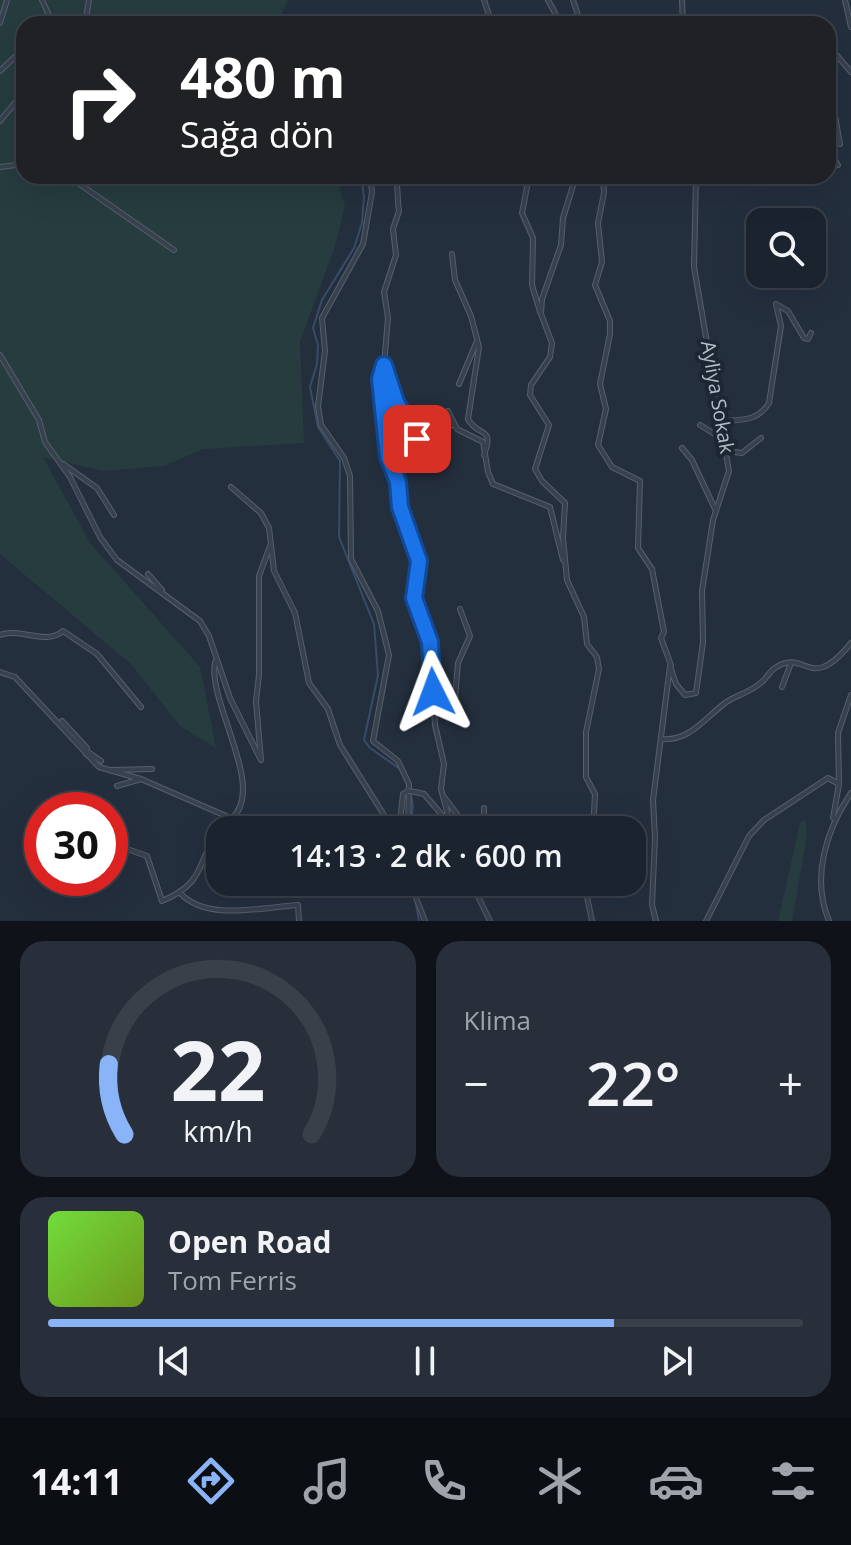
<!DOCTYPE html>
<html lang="tr">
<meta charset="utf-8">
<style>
:root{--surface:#1b232e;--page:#282f3a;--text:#f1f3f6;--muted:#a0a4aa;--line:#39404a;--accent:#8ab4f8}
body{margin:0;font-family:"Open Sans",sans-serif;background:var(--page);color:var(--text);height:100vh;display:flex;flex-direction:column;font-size:30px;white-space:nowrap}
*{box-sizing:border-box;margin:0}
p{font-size:26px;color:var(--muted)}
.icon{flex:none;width:44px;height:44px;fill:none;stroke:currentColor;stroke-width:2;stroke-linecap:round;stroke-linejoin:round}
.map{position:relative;height:921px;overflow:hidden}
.details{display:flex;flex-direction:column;gap:20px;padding:20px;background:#0f1319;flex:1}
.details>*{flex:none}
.top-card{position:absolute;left:16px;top:16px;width:820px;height:168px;border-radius:24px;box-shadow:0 8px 32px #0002,0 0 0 2px var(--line);background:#202124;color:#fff;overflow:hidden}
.tools{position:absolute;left:746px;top:208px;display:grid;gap:16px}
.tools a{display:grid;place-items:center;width:80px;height:80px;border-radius:16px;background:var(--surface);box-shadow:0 8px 32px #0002,0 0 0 2px var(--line);font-size:40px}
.speed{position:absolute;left:24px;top:792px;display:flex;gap:16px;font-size:40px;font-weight:700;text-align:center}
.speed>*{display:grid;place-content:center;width:104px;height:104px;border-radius:50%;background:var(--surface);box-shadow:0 8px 32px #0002,0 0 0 2px var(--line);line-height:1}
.speed .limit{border:12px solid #d22;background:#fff;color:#111}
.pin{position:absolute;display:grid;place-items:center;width:68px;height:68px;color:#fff;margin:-34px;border-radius:16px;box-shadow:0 4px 12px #0006}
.me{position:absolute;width:88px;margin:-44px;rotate:357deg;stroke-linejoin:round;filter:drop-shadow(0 0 6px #0008)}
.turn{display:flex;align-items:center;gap:28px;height:168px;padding:0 32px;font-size:36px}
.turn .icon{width:104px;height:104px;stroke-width:2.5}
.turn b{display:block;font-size:56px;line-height:68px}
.big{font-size:60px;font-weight:600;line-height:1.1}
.details .tile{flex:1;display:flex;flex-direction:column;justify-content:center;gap:12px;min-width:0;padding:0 28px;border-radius:24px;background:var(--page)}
.details .dial{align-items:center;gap:0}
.dial svg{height:208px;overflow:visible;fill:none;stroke:var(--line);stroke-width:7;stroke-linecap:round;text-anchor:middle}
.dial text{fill:var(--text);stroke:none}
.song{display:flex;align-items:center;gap:24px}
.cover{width:96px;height:96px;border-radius:12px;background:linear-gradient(135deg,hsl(100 70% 55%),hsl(80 70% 35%))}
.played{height:8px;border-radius:4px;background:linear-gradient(90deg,var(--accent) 75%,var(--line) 75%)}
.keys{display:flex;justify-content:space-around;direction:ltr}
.heat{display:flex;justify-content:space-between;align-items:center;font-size:44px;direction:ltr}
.details .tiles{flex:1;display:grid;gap:20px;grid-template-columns:1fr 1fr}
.tile:last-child{grid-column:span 2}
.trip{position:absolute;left:206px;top:816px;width:440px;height:80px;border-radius:24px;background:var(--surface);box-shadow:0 8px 32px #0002,0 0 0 2px var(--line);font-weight:600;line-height:80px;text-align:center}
.tab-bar{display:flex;height:128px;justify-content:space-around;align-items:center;background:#0b0e12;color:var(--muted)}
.tab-bar .icon{width:56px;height:56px}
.tab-bar .current{color:var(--accent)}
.tab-bar b{font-size:36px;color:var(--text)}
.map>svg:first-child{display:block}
.green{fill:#263c3f}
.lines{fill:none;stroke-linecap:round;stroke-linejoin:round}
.stream{stroke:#394c67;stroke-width:2}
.minor-casing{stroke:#565f6c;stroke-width:6}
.minor{stroke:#38414e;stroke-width:4}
.minor-bridge-casing{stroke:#565f6c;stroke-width:6;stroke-linecap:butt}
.minor-bridge{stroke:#38414e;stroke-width:4}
.route-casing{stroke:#114b97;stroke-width:20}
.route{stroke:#1a73e8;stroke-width:14}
.labels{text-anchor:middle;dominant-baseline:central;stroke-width:8;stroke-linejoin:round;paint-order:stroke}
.street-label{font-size:20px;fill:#b4bcc9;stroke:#1d2633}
</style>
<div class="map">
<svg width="851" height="921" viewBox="0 0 851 921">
<rect width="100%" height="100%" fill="#242f3e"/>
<g class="green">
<path d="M0,0H288L277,24H24V176H336L345,205L335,246L300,342L304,443L203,449L164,466L104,471L43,457L90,543L200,667L216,748L180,726L131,664L0,554Z"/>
<path d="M805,819L807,835L792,921H778L800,823Z"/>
</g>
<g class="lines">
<g class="stream">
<path d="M361,176L364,197L362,223L354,248L322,300L313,328L318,345L317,364L310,387L318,427L340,461L339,537L374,624L378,675L364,740L370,748L400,769"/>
<path d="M407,776L413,806L410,830"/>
<path d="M415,899L419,921"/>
</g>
<g class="minor-casing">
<g id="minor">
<path d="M42,0L53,24"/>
<path d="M484,0L492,24"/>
<path d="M548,0L561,24"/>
<path d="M573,0L581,24"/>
<path d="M682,0L683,24"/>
<path d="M845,0L851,27"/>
<path d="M0,23L7,0"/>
<path d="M85,24L89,0"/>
<path d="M828,45L851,72"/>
<path d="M0,71L24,48"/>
<path d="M828,76L840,144L828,130"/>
<path d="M0,121L24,92"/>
<path d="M828,149L838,165"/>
<path d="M0,167L24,164"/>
<path d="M68,176L174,250"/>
<path d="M370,176L372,192L363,244L322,318L325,351L318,406L321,425L344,458L350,476L351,559L378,611L389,655L373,741L398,761L409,784L408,830"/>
<path d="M394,176C399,183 397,200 399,211L393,229L396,255L384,292L388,318L384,365L396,402L426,448L432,451L447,449L443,431L453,424"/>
<path d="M523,176L527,187L522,213L533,238L532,285L540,312"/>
<path d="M576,176L563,218L561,245L542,299L541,314L552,343L550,357L531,385L530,395L549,425L535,469L542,481L565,503L563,538L567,580L584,617L587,644L597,657L599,669L586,732V777L595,794L593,830"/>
<path d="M603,176L604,193L598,223L602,262L595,285L610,321V334L600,384L606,409L598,445L612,467L640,481L638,548L652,569L664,632L661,638L671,665"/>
<path d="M452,254L455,280L471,316L479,347L468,419C478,438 495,425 484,455"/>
<path d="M0,355L39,420L45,442L70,477L100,537L117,560L200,621L209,636L230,698L261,760L256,701L259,675V576L270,546"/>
<path d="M384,365L380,379L388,457L398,482L400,507L419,561L414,598L430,642L435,725L444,764L441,789L452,830"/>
<path d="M459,384L477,341"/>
<path d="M448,411L457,429L483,442L488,472L493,484L550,507L563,560"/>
<path d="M723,421C742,420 758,421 769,403L781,326L776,304L788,311L804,338L808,339L811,333"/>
<path d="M700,425L726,441"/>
<path d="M682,448L692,460L715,509"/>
<path d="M727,451L742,453L761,438"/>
<path d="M63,464L97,488L114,515"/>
<path d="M231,487L261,513L269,528L274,571L295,613L309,683L328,709L340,745L391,826L400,822L403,794L408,791"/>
<path d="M148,574L162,590"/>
<path d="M0,635C20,627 46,646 63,631L97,654L141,707"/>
<path d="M433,658L455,699L458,663L470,636L460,609"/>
<path d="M215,662C207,703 268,789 231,819"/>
<path d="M0,672L15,677L99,767L141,779L226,816L230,820L221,830"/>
<path d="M782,687L791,663"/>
<path d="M62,721L87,748L86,754"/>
<path d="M661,739C689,742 705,718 725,703C734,696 748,693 758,685C765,681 769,672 775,668C806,647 809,695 851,643"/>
<path d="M88,752L101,761"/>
<path d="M112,770L152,769"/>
<path d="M117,786L141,779"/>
<path d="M415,792L424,794L449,823"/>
<path d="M444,797L469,830"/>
<path d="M833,818L839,784L838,733L851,695"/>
<path d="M442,830V819"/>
<path d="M484,830V808"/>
<path d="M110,843L147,856L162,901C209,881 194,862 220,831"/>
<path d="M410,882L425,921"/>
<path d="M471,882L490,921"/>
<path d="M477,882L479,893"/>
<path d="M490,882L493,890L497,882"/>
<path d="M584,882L592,921"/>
<path d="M180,893C206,921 257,908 298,905L299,921"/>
<path d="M656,921L652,905L655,837L653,800L670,666L676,684L685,695L696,693L703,642L702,591L713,520L729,471L694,267L696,176"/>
<path d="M706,921L749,836L764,820L828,778L839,784"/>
<path d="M829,921C811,878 826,830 851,793"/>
</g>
</g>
<use href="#minor" class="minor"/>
<g class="minor-bridge-casing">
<path id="minor-bridge" d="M408,791L415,792"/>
</g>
<use href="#minor-bridge" class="minor-bridge"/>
</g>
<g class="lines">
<g class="route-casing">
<path id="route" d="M417,439L396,402L384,365L380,379L388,457L398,482L400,507L419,561L414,598L430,642L433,692"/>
</g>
<use href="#route" class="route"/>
</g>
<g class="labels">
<g class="street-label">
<text transform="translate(718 397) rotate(80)">Ayliya Sokak</text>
</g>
</g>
</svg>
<div class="tools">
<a><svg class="icon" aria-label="search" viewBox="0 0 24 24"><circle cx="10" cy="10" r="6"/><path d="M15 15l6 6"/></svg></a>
</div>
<div class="speed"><div class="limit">30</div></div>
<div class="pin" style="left:417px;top:439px;background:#d93025"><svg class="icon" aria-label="arrive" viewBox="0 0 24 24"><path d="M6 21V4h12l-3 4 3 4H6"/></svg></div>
<svg class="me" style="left:433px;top:692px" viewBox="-20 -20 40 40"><path d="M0-17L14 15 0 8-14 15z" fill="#1a73e8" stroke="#fff" stroke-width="4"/></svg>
<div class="trip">14:13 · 2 dk · 600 m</div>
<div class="top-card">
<div class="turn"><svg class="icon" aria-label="right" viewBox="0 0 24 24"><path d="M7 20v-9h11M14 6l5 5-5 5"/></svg><div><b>480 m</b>Sağa dön</div></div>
</div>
</div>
<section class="details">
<div class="tiles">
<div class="tile dial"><svg viewBox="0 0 100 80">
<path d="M14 69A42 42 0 1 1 86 69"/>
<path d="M14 69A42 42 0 0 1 8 42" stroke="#8ab4f8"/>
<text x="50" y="56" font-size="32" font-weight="700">22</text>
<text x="50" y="72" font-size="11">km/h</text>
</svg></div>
<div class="tile"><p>Klima</p>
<div class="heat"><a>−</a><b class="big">22°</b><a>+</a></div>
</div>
<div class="tile">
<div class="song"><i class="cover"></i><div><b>Open Road</b><p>Tom Ferris</p></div></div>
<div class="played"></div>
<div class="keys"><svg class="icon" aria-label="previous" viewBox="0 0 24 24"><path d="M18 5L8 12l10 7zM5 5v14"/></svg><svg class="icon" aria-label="pause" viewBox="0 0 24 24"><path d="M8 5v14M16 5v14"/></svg><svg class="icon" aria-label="next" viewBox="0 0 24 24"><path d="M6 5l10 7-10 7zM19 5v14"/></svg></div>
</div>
</div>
</section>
<nav class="tab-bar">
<b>14:11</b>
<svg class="icon current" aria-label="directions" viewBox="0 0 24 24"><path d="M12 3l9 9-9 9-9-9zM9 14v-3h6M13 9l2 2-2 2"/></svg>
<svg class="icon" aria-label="music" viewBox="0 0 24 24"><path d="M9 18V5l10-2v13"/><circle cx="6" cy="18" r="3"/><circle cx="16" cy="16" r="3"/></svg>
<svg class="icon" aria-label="phone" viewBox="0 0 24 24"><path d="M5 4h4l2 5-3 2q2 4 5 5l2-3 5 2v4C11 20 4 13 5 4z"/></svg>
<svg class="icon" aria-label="climate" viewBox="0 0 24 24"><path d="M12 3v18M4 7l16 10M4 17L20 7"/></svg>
<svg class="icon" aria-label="car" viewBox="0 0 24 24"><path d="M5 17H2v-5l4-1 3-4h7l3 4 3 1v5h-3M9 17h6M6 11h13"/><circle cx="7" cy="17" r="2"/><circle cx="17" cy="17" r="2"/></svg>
<svg class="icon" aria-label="filters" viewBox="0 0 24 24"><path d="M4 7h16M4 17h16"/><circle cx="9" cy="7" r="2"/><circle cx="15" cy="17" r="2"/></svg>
</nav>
